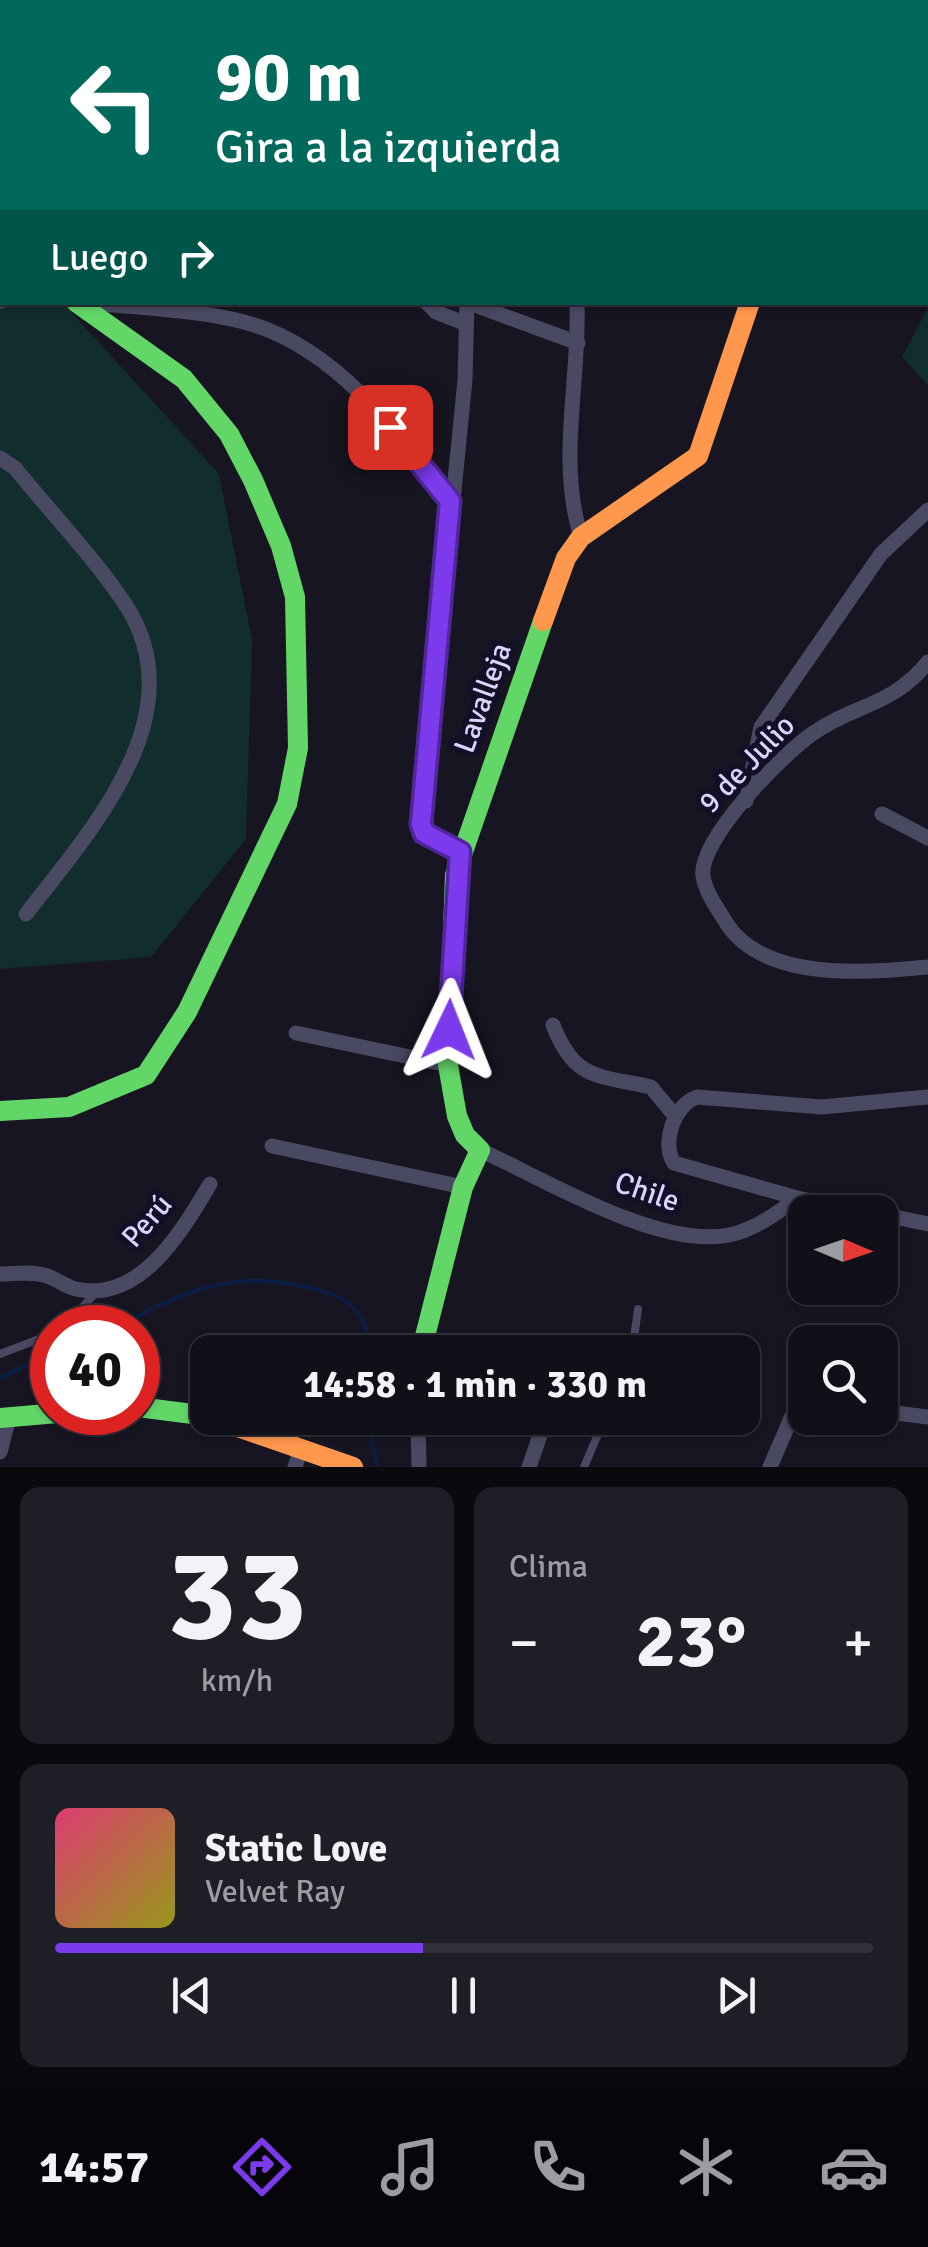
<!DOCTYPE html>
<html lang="es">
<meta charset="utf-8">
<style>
:root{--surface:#101019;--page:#1e1e26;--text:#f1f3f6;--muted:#9c9da2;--line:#303038;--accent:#7c3aed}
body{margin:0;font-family:Signika,sans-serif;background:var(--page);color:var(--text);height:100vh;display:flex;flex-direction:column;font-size:38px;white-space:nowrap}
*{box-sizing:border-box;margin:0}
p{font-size:32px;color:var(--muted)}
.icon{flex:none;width:55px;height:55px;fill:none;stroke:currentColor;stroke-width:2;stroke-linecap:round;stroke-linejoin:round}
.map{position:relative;height:1467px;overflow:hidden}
.panel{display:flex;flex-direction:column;gap:20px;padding:20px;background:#09090e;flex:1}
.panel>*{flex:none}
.banner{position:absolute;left:0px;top:0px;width:930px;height:305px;box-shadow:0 2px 8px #0004,0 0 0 2px var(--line);background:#00695c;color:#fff;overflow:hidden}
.needle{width:65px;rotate:92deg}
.fabs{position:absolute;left:788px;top:1195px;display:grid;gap:20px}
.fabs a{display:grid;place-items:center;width:110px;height:110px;border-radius:20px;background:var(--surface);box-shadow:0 2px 8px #0004,0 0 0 2px var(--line);font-size:50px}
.speed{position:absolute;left:30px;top:1305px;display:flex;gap:20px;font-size:50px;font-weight:700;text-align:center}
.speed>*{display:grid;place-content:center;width:130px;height:130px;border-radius:50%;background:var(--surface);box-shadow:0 2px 8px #0004,0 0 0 2px var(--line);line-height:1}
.speed .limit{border:15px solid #d22;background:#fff;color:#111}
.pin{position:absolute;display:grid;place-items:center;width:85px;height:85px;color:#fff;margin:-42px;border-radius:20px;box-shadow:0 5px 15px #0006}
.me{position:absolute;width:110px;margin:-55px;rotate:2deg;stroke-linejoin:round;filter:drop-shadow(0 0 8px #0008)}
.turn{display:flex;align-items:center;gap:35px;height:210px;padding:0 50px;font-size:45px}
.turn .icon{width:130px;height:130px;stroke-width:2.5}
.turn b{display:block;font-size:70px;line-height:85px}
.then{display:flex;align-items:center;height:95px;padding:0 50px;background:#0003;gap:20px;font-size:38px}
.big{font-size:75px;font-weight:700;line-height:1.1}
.panel .card{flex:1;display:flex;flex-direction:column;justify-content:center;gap:15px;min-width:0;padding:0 35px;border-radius:20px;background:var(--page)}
.panel .dial{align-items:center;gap:0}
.dial b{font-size:130px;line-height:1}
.song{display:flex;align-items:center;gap:30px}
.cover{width:120px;height:120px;border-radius:15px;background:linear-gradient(135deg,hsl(340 70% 55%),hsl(60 70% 35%))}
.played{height:10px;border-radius:5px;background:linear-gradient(90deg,var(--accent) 45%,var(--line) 45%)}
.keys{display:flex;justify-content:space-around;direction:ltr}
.heat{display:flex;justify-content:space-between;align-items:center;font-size:55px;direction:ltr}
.panel .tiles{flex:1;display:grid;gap:20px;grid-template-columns:1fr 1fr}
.card:last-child{grid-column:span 2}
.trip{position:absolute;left:190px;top:1335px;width:570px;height:100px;border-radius:20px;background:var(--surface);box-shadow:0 2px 8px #0004,0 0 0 2px var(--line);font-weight:700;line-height:100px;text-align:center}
.menu{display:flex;height:160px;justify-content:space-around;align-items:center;background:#06060a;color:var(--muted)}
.menu .icon{width:70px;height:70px}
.menu .current{color:var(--accent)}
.menu b{font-size:45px;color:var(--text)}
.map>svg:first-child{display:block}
.green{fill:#122d2e}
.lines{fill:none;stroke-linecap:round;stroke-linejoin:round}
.stream{stroke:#0a1e43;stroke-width:4}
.lane{stroke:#4a4962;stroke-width:8}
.street{stroke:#4a4962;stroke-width:15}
.fast{stroke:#63d668;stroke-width:20}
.slow{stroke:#ff974d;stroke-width:20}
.route-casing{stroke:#51269a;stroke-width:25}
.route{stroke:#7c3aed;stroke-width:18}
.labels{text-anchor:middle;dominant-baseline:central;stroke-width:10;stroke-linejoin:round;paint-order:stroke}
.street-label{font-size:30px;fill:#dad5ff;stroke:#130f27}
</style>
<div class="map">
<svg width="928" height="1467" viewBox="0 0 928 1467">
<rect width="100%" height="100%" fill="#161521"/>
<g class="green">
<path d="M0,234L2,302L63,303L219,474L252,640L246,839L151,957L0,969Z"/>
<path d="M928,308V385L902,357Z"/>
</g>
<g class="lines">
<g class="stream">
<path d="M119,1328C151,1306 196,1287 235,1282C265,1278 334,1286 355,1309C366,1322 369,1336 371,1352"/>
<path d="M0,1378L52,1353"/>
<path d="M372,1418L371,1438L378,1467"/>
</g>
<g class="lane">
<path d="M64,1328L98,1290"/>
<path d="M632,1352L638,1309"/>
<path d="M0,1354L52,1334"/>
<path d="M584,1467L605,1418"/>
</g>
<g class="street">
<path d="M752,2L753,0"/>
<path d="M0,9L2,11"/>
<path d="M0,152H2"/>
<path d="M0,301H2"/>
<path d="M84,302C136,308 193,309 244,322C333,345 398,431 449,501"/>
<path d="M426,302L436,312L464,323"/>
<path d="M467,302L578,343"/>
<path d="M577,302C580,382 557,460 581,537"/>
<path d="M0,458L15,468C51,513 93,556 125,604C198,714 90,831 26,914"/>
<path d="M928,662C890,708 856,703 812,734C783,754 698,840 703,876C706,894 718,909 727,924C765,982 869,973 928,967"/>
<path d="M746,801L761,727L881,554L928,510"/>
<path d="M882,814L928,838"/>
<path d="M460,852L423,833L421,824L465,380L467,302"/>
<path d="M553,1025C575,1082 600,1075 651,1087L675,1116"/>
<path d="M296,1033L448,1065"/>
<path d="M272,1146L463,1187"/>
<path d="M480,1150C544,1179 658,1249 729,1235C754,1230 777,1214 797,1198"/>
<path d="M872,1212L797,1198L674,1163C661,1143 674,1105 697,1097L822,1107L928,1097"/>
<path d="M880,1214L928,1224"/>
<path d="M0,1274C15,1274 33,1271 47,1276C57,1279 66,1287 76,1289C141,1304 183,1229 210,1184"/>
<path d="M880,1411L928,1417"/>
<path d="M418,1418L419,1467"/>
<path d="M0,1452L9,1417"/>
<path d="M295,1467L301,1448"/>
<path d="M529,1467L546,1418"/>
<path d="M770,1467L792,1416L805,1404"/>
</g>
<g class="fast">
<path d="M0,1111L69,1107L146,1075L187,1012L287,804L298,748L295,597L281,546L253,480L229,434L184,379L76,302"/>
<path d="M421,1352L463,1187L480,1150L465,1135L457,1116L448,1065L455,875L543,621"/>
<path d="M138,1407L208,1416"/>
<path d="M0,1418L69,1412"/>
</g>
<g class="slow">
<path d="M543,621L566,558L581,537L698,456L750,302"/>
<path d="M212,1418L353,1467"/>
</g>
</g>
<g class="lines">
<g class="route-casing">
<path id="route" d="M390,427L450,501L421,824L424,833L460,852L449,1030"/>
</g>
<use href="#route" class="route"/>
</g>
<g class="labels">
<g class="street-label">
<text transform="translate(483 698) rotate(-70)">Lavalleja</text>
<text transform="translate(747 764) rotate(-46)">9 de Julio</text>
<text transform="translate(647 1192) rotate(19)">Chile</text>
<text transform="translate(147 1221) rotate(-49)">Perú</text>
</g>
</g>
</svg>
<div class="fabs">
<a><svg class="needle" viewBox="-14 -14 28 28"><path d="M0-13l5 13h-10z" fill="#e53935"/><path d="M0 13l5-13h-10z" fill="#9c9da2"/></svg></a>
<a><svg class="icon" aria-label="search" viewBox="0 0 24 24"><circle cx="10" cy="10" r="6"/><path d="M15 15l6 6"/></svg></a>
</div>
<div class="speed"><div class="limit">40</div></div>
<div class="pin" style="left:390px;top:427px;background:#d93025"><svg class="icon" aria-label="arrive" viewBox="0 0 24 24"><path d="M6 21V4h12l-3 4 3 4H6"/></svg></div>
<svg class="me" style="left:449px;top:1030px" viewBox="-20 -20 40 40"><path d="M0-17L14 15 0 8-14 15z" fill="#7c3aed" stroke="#fff" stroke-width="4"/></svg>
<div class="trip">14:58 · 1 min · 330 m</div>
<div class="banner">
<div class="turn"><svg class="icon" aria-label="left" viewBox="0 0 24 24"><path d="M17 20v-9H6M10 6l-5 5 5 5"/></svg><div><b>90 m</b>Gira a la izquierda</div></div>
<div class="then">Luego<svg class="icon" aria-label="right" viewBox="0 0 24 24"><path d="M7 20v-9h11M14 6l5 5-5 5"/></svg></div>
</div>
</div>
<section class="panel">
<div class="tiles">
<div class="card dial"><b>33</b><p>km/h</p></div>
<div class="card"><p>Clima</p>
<div class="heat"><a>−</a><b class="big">23°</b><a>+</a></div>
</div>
<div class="card">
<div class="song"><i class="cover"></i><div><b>Static Love</b><p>Velvet Ray</p></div></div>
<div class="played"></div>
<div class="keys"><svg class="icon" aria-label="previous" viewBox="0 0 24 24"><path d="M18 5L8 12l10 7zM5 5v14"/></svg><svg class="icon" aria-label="pause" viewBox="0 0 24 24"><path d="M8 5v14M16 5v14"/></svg><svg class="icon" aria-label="next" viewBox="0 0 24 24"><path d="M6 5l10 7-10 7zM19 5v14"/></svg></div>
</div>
</div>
</section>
<nav class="menu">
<b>14:57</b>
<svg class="icon current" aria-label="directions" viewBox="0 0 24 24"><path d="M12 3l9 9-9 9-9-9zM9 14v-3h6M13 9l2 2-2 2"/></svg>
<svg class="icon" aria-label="music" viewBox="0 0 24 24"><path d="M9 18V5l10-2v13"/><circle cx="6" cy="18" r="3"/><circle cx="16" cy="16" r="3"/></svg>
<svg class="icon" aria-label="phone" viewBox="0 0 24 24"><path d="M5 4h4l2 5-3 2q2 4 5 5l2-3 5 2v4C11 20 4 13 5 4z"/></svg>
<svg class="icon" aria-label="climate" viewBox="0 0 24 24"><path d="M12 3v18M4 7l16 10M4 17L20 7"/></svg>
<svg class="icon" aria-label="car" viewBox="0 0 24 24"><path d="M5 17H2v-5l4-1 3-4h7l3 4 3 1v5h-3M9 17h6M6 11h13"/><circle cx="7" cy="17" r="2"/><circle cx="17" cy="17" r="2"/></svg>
</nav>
